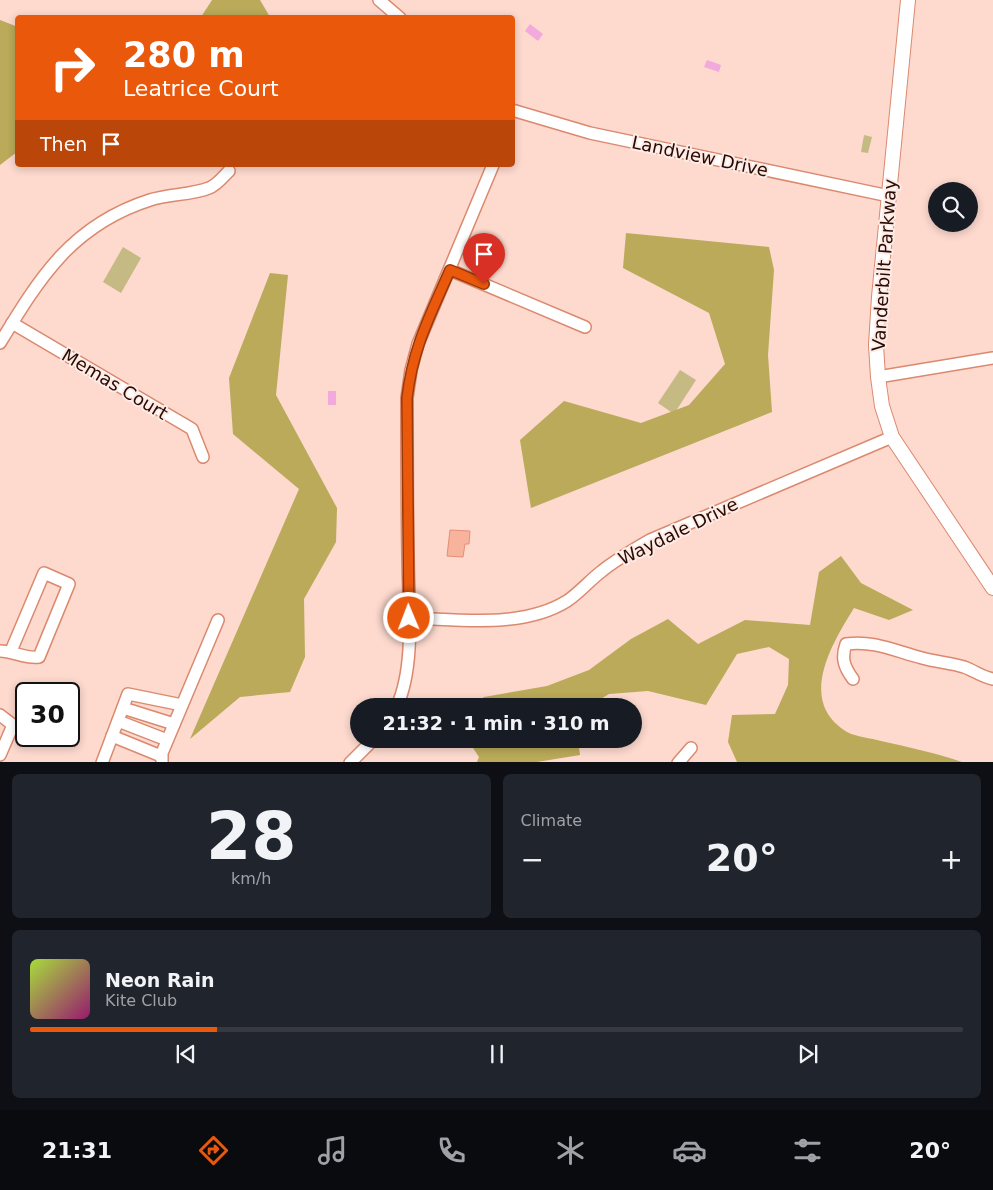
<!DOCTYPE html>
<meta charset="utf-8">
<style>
:root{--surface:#171b24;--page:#20242c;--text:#f1f3f6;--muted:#9ea1a6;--line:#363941;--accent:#ea580c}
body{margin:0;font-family:"DejaVu Sans",sans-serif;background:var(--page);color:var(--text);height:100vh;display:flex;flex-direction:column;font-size:19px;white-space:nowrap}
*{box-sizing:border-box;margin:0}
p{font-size:16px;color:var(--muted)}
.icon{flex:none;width:28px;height:28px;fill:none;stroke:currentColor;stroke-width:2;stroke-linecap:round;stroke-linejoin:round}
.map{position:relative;height:762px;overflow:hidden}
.drawer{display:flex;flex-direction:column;gap:12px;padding:12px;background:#0d0f14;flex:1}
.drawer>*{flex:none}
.banner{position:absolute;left:15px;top:15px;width:500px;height:152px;border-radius:5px;box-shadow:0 2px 8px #0003;background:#ea580c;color:#fff;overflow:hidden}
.buttons{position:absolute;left:928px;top:182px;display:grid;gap:10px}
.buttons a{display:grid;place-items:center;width:50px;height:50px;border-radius:50%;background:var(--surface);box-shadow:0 2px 8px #0003;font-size:25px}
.speed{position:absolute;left:15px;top:682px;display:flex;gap:10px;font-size:25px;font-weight:700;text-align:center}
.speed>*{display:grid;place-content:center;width:65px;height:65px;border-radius:50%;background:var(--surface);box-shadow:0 2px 8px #0003;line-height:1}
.speed .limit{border:2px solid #111;border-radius:8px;background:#fff;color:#111}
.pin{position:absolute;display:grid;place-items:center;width:42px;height:42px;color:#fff;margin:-51px -21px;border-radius:50% 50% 50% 0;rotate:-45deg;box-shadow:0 0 5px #0007}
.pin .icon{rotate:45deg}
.me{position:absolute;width:55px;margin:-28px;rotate:359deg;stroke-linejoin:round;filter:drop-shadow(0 0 4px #0008)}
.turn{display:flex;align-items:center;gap:18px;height:105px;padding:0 25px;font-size:22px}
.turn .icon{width:65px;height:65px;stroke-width:2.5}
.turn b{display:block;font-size:35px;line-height:42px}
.then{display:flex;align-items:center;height:48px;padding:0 25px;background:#0003;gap:10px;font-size:19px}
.big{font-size:38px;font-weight:700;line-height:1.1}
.drawer .card{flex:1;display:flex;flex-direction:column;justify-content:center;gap:8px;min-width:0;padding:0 18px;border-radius:8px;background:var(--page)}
.drawer .dial{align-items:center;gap:0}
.dial b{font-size:65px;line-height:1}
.song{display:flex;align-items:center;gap:15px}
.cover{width:60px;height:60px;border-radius:8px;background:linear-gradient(135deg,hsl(80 70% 55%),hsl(320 70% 35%))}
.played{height:5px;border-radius:2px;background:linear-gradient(90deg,var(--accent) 20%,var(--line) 20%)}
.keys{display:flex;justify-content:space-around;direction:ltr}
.heat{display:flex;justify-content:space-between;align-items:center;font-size:28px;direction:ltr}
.drawer .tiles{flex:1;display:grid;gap:12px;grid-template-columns:1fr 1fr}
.card:last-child{grid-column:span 2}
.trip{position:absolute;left:350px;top:698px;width:292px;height:50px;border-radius:25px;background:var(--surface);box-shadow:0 2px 8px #0003;font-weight:700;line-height:50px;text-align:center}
.dock{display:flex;height:80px;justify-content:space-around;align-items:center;background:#090b0e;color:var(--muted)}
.dock .icon{width:35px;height:35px}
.dock .active{color:var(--accent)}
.dock b{font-size:22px;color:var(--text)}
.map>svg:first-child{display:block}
.green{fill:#c5ba83}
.forest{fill:#baaa59}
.water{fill:#f1aadb}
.building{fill:#f8b39d;stroke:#e39075}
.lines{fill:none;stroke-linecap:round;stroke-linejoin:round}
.minor-casing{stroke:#db896e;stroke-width:14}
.major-casing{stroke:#db896e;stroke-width:16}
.minor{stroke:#fff;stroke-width:11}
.major{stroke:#fff;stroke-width:14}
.route-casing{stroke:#983908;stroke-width:12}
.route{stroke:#ea580c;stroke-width:9}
.labels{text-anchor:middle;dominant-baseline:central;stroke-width:4;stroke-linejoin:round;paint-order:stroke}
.street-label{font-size:18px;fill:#290b03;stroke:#feebe5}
</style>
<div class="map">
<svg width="993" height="763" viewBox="0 0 993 763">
<rect width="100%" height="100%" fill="#fdd9ce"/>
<g class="green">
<path d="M864,135L872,137L868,153L861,152Z"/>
<path d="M123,247L141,258L121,293L103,282Z"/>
<path d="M680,370L696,380L674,414L658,403Z"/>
</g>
<g class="forest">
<path d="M212,0H260L270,17H201Z"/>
<path d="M0,20L18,27L17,152L0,165Z"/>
<path d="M626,233L769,247L774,270L768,355L772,412L531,508L520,440L564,401L641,423L689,405L725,364L709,313L623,268Z"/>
<path d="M270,273L288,275L276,395L337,508L336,542L304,599L305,657L290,692L240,697L190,739L299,489L233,434L229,378Z"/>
<path d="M841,556L861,583L913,610L889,620L854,608C831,645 797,702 847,732C856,737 871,738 881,741C908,747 936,753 962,762H737L728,742L732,715L775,714L788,685L789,659L769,647L737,654L706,705L648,691L609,694L589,706H473L484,697L547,686L589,670L631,639L668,619L698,644L745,620L810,625L819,572Z"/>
<path d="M467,739H578L580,755L537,762H477L479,757Z"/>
</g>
<g class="water">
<path d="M530,24L543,34L538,41L525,31Z"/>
<path d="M707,60L721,65L719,72L704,67Z"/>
<rect x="328" y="391" width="8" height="14"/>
</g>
<path class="building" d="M450,530L470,531L469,544H465L463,557L447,556Z"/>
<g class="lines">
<g class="minor-casing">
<g id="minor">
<path d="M379,0L400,18"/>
<path d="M512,110L590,133L889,196"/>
<path d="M450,270L585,327"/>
<path d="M12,323L192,429L203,457"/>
<path d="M0,343C40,277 72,225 150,200C169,194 191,195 209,188C216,186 224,176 229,171"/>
<path d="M878,377L993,358"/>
<path d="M409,618C459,619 522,629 567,601C579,593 590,580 602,571C617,559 633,550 650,540L892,437"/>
<path d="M0,651C13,651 26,659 39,657L69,584L44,573L11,651"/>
<path d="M853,679C844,667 841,658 846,644C874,640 895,651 922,658C936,662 951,663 964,667C975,671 982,677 993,679"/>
<path d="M397,706C416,664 408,601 408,555C407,503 407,450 407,398L411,370L418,344L493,165"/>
<path d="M123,708L174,724"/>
<path d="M0,715L13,725L0,755"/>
<path d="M118,721L167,740"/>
<path d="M112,736L161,756"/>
<path d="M102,763L128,694L182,705"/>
<path d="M162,763V753L218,620"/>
<path d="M350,763L374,739"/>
<path d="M678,763L691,748"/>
</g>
</g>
<g class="major-casing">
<path id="major" d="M908,0L879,297L876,345L878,377L882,406L892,437L993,588"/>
</g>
<use href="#minor" class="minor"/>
<use href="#major" class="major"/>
</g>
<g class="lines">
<g class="route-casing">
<path id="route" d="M409,618L407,398C413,347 430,316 450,270L484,284"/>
</g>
<use href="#route" class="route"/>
</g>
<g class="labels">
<g class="street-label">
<text transform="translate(700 156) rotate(12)">Landview Drive</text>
<text transform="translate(884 265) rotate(-86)">Vanderbilt Parkway</text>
<text transform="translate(115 384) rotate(31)">Memas Court</text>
<text transform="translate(678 531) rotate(-26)">Waydale Drive</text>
</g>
</g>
</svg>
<div class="buttons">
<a><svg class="icon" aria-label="search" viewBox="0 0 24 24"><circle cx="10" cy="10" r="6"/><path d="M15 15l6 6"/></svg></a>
</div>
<div class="speed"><div class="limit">30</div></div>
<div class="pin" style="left:484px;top:284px;background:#d93025"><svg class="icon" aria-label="arrive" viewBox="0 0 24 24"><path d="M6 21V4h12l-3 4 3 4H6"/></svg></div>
<svg class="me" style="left:409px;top:618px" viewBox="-20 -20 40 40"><circle r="17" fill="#ea580c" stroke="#fff" stroke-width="3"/><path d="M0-11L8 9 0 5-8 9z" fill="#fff"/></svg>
<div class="trip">21:32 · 1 min · 310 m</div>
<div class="banner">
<div class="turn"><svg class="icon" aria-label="right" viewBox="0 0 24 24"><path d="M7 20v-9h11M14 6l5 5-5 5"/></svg><div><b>280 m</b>Leatrice Court</div></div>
<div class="then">Then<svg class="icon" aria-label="arrive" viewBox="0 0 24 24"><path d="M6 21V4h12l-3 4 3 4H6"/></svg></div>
</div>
</div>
<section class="drawer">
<div class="tiles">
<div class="card dial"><b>28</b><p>km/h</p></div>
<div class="card"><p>Climate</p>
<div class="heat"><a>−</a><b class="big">20°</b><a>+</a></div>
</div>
<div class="card">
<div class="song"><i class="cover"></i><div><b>Neon Rain</b><p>Kite Club</p></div></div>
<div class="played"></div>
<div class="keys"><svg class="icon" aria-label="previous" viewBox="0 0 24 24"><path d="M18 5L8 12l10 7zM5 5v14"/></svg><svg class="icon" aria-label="pause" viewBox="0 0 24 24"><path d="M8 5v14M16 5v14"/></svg><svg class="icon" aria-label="next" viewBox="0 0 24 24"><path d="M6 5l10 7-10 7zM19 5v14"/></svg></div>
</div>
</div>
</section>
<nav class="dock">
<b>21:31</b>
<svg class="icon active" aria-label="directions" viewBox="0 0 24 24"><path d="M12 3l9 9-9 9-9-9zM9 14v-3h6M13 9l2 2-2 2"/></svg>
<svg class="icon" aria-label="music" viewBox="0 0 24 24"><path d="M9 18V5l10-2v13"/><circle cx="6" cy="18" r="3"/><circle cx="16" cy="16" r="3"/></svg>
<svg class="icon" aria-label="phone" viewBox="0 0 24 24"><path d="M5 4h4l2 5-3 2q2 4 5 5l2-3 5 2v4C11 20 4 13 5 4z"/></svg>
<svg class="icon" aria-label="climate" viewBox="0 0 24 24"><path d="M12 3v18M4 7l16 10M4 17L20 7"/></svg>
<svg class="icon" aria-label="car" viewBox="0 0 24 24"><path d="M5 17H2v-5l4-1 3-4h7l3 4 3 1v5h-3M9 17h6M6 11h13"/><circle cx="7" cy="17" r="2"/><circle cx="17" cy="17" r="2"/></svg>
<svg class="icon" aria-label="filters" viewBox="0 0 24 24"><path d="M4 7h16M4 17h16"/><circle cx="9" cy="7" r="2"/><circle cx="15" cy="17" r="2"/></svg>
<b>20°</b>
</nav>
